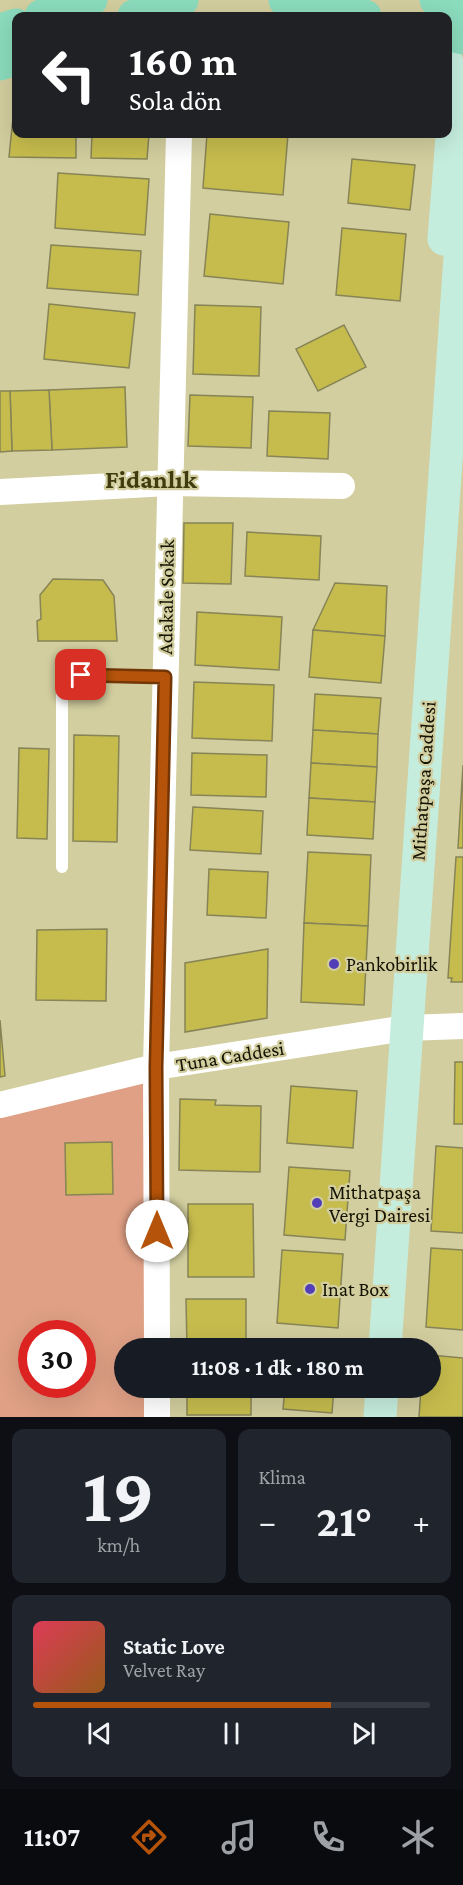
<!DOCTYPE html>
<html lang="tr">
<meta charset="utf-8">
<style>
:root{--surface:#171b24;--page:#20242c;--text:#f1f3f6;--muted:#9ea1a6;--line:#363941;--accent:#b45309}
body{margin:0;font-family:"Crimson Pro",serif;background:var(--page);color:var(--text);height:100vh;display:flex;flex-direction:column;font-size:22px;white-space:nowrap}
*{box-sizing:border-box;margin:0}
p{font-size:20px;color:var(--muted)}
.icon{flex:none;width:33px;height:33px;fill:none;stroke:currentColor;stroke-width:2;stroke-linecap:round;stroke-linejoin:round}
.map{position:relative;height:1417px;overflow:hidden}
.sheet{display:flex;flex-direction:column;gap:12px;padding:12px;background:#0d0f14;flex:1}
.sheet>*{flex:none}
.banner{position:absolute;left:12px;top:12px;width:440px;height:126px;border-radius:12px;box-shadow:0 6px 24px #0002;background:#202124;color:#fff;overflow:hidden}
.speed{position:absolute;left:18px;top:1320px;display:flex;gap:12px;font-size:30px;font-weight:700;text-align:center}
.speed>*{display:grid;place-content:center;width:78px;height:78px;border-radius:50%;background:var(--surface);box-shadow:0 6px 24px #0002;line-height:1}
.speed .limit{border:9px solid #d22;background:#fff;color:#111}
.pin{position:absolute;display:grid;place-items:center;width:51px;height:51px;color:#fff;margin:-26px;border-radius:12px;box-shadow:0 3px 9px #0006}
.me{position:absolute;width:66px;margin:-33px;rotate:0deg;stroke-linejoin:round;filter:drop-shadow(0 0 4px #0008)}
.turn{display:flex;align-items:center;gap:21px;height:126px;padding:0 18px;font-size:27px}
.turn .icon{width:78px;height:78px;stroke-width:2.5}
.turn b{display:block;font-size:42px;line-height:51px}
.big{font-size:45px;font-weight:700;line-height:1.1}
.sheet .card{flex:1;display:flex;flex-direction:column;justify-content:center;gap:9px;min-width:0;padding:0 21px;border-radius:12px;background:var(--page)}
.sheet .dial{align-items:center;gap:0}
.dial b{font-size:78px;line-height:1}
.song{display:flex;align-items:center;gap:18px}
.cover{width:72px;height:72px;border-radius:9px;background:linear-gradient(135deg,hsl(350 70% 55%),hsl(30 70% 35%))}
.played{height:6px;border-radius:3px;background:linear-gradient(90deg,var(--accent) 75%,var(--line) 75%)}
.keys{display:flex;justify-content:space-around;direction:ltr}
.heat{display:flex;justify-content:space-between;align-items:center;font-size:33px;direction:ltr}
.sheet .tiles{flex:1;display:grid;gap:12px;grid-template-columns:1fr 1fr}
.card:last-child{grid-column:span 2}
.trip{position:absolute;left:114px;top:1338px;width:327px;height:60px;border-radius:30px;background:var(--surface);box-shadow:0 6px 24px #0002;font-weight:700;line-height:60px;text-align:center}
.menu{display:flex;height:96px;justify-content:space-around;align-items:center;background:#090b0e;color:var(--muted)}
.menu .icon{width:42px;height:42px}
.menu .active{color:var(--accent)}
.menu b{font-size:27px;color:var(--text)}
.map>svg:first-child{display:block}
.green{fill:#dfa085;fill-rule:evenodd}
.building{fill:#c6bc4d;stroke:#878457;stroke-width:1.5}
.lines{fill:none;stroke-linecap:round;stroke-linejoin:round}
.lane{stroke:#fff;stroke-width:12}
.street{stroke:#fff;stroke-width:26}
.secondary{stroke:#c5edde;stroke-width:33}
.primary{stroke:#8bdbbd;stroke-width:33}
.route-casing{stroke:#753606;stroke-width:15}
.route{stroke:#b45309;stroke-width:10}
.poi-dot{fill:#523fb7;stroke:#d2ce9f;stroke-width:2}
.labels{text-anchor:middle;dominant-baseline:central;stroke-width:4.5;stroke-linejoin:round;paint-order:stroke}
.street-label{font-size:20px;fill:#141203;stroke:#d2ce9f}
.poi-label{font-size:20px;fill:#141203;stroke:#d2ce9f;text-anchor:start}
.district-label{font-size:26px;font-weight:bold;fill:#413c10;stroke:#d2ce9f}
</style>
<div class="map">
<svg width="463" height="1417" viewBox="0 0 463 1417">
<rect width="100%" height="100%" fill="#d2ce9f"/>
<path class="green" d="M156,1067L157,1348H124V1388H157V1417H0V1105ZM32,1334H82V1384H32Z"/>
<g class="building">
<path d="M16,107V134H76V158L9,157L14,108Z"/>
<path d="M92,134H149L147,159L91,158Z"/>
<path d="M207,134H288L283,195L203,188Z"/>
<path d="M352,159L415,165L410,210L348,203Z"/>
<path d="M58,173L149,179L145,235L55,228Z"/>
<path d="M210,214L289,222L283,284L204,276Z"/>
<path d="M342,228L406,234L400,301L336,295Z"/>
<path d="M51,245L141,251L138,295L47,288Z"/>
<path d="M49,304L135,313L129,368L44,359Z"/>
<path d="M195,305L261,307L259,376L193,374Z"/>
<path d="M344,325L366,367L318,391L296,349Z"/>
<path d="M125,387L127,447L52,450L49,390Z"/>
<path d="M49,390L52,450L12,451L10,391Z"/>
<path d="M0,391H10L12,451L0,452Z"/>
<path d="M190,395L253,397L251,448L188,446Z"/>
<path d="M269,411L330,413L328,459L267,456Z"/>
<path d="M184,523H233L231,584L183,583Z"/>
<path d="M247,532L321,536L319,580L245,576Z"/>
<path d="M53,579L103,580L114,596L117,641H38L37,621L41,619L40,595Z"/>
<path d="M335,583L387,586L385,636L313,630Z"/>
<path d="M197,612L282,617L279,670L195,665Z"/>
<path d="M313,630L385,636L381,683L309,677Z"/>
<path d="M194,682L274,685L272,741L192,738Z"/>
<path d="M315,694L381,698L378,734L313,730Z"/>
<path d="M313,730L378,734L377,767L311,763Z"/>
<path d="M74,735L119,736L117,842L73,841Z"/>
<path d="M19,748L49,749L47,839L17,838Z"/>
<path d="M192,753L267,755L266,797L191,795Z"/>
<path d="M311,763L377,767L375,802L309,798Z"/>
<path d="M463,765V848H458Z"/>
<path d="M309,798L375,802L373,839L307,835Z"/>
<path d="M193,807L263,811L261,854L190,850Z"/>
<path d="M308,852L371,855L368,926L304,923Z"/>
<path d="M456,857H463V982H451L452,978H448Z"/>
<path d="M209,869L268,872L266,918L207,915Z"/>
<path d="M304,923L368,926L364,1005L301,1002Z"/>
<path d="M107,929L106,1001L36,1000L37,930Z"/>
<path d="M268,949L267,1018L185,1032V963Z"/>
<path d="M0,1020L5,1076L0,1077Z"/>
<path d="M455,1062H463V1124H454Z"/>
<path d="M291,1086L357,1091L353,1148L287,1143Z"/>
<path d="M180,1099L216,1100L215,1105L261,1106L260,1172L179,1170Z"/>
<path d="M112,1142L113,1194L66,1195L65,1143Z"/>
<path d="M436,1146L463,1148V1233L431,1231Z"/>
<path d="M289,1167L350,1171L345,1240L284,1235Z"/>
<path d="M188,1204H253L254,1277H188Z"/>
<path d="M431,1248L463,1250V1330L426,1327Z"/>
<path d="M282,1250L343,1254L338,1328L277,1323Z"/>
<path d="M186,1299H246V1348H187Z"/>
<path d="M430,1355L463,1358V1417H419L421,1388H430Z"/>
<rect x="187" y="1388" width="64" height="27"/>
<path d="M285,1388H334L332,1413L283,1409Z"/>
</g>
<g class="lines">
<path class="lane" d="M62,867V694C65,682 69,677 81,675L165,677"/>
<g class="street">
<path d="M0,492L169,483L342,486"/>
<path d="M0,1105L156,1067L406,1028L463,1026"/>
<path d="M157,1348L156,1067L179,134"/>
<path d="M157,1388V1417"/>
</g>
<g class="secondary">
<path d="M444,239L455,99L453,78L447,63"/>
<path d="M385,1348L463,213"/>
<path d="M380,1417L382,1388"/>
</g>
<g class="primary">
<path d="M285,0L365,16"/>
<path d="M436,0L463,6"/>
<path d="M41,16L91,0"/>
<path d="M134,16L182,0"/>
<path d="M0,30L16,25"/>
<path d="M447,34L463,38"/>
<path d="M0,64L16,58"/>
</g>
</g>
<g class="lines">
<g class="route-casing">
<path id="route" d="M81,675L165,677L156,1067L157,1231"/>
</g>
<use href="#route" class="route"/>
</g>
<g class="poi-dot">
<circle cx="334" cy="964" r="6"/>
<circle cx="317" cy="1203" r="6"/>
<circle cx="310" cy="1289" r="6"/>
</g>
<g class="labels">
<g class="street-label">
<text transform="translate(166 597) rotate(-89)">Adakale Sokak</text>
<text transform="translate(423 781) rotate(-86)">Mithatpaşa Caddesi</text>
<text transform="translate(230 1056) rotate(-9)">Tuna Caddesi</text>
</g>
<g class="poi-label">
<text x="346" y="964">Pankobirlik</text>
<text x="329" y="1192">Mithatpaşa<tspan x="329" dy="23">Vergi Dairesi</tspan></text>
<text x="322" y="1289">Inat Box</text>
</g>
<g class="district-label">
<text x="151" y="479">Fidanlık</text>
</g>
</g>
</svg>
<div class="speed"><div class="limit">30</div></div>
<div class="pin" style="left:81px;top:675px;background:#d93025"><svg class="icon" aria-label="arrive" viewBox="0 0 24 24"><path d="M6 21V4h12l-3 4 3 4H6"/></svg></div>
<svg class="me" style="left:157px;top:1231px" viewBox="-20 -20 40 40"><circle r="19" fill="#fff"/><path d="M0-13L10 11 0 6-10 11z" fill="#b45309"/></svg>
<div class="trip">11:08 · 1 dk · 180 m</div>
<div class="banner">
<div class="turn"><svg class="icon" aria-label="left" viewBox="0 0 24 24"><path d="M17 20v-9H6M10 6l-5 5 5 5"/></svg><div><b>160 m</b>Sola dön</div></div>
</div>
</div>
<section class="sheet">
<div class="tiles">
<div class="card dial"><b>19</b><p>km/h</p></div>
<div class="card"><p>Klima</p>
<div class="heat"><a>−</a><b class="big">21°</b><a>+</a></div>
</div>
<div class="card">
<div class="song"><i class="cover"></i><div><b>Static Love</b><p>Velvet Ray</p></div></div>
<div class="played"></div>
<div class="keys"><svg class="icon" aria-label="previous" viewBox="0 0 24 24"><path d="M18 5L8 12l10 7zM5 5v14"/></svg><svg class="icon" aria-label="pause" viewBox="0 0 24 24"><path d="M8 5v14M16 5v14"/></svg><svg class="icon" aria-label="next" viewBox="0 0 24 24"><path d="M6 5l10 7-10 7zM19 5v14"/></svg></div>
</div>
</div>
</section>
<nav class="menu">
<b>11:07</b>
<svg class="icon active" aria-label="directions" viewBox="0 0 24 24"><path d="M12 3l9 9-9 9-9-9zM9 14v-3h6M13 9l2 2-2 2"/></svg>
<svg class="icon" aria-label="music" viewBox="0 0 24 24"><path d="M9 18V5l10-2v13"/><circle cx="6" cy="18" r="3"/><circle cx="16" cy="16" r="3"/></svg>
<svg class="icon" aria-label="phone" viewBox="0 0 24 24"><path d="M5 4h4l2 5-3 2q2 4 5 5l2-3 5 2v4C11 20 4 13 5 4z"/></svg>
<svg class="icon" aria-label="climate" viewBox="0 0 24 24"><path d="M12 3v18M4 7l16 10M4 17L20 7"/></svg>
</nav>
